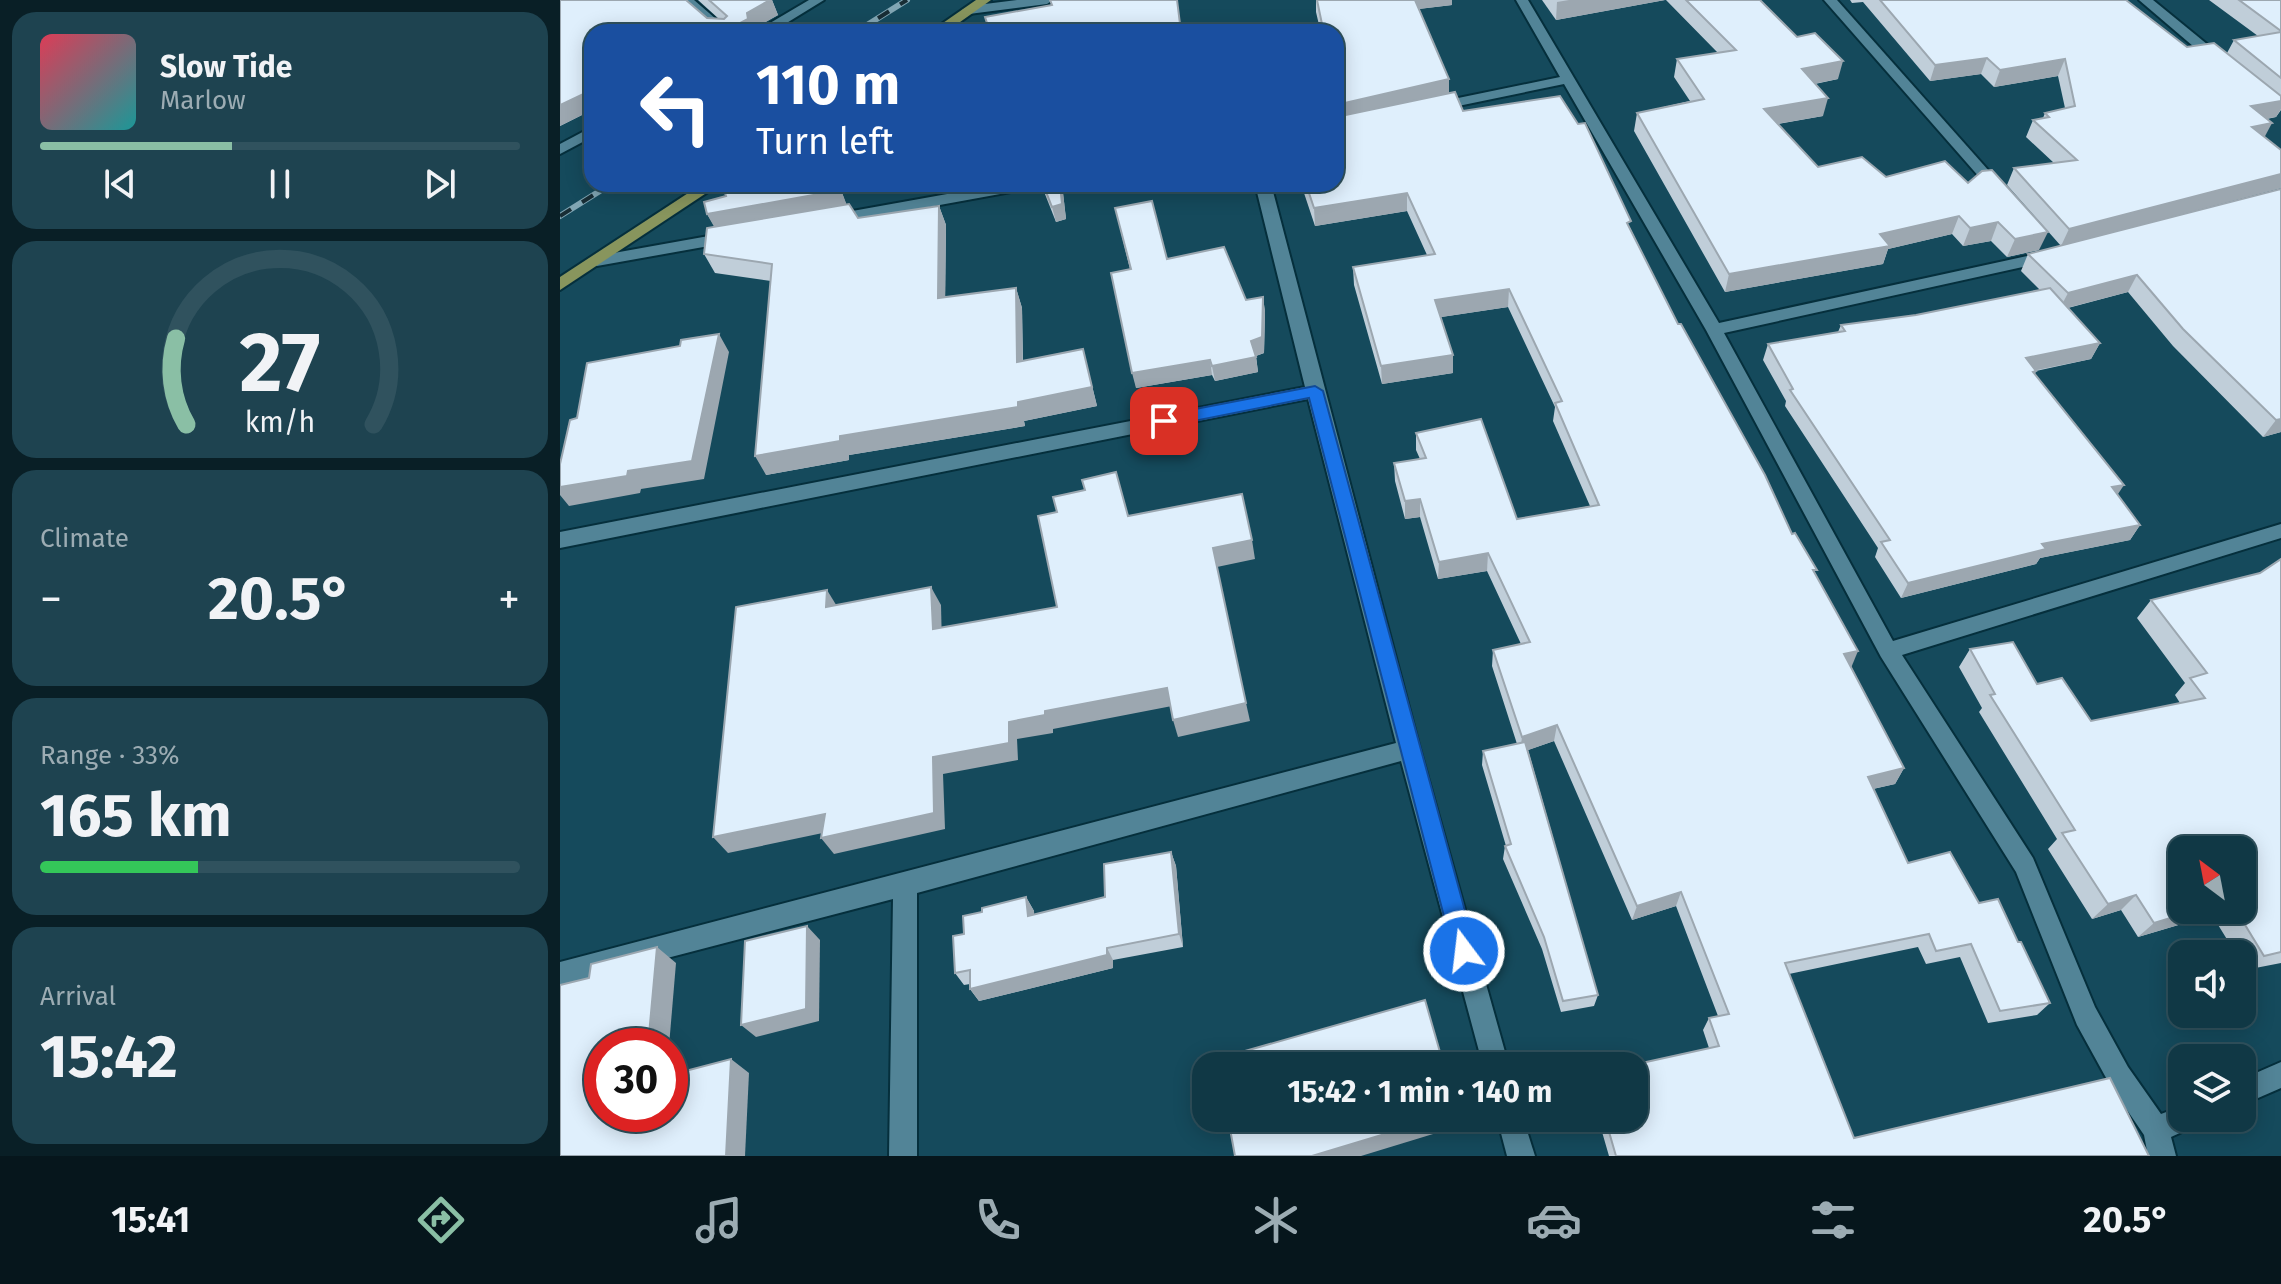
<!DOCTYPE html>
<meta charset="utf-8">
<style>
:root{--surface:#103845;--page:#1e4350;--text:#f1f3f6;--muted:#9cacb3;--line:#30525e;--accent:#8abfa5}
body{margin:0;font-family:"Fira Sans",sans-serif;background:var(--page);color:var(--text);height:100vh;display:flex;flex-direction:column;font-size:30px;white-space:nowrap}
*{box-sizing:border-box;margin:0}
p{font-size:26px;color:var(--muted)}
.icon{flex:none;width:44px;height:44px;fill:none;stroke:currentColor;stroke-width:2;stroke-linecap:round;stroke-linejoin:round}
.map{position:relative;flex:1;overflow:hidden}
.panel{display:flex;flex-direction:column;gap:12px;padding:12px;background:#091f26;width:560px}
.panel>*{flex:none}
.hud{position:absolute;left:24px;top:24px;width:760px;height:168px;border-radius:24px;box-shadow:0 4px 20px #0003,0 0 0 2px var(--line);background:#1a4fa0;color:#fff;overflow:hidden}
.needle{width:52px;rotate:328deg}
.tools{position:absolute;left:1608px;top:836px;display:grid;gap:16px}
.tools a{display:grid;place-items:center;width:88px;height:88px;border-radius:16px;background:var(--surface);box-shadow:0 4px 20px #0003,0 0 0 2px var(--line);font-size:40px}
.speed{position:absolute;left:24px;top:1028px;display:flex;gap:16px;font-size:40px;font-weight:700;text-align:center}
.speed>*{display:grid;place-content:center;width:104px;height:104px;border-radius:50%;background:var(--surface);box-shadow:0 4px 20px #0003,0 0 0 2px var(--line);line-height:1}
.speed .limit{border:12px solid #d22;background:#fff;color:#111}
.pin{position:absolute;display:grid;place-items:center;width:68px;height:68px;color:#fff;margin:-34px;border-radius:16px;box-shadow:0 4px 12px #0006}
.me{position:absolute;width:88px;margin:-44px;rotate:345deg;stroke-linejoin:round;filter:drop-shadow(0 0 6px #0008)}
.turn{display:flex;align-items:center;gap:28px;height:168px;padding:0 40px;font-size:36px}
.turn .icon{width:104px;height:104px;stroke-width:2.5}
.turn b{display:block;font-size:56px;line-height:68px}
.big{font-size:60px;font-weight:700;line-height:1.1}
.panel .widget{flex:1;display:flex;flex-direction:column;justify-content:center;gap:12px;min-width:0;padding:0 28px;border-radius:24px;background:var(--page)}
.panel .dial{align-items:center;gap:0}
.dial svg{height:208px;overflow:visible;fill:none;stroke:var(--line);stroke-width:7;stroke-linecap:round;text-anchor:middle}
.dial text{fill:var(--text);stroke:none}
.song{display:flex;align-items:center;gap:24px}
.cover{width:96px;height:96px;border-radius:12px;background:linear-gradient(135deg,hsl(350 70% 55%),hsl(180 70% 35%))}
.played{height:8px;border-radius:4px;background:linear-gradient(90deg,var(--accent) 40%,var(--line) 40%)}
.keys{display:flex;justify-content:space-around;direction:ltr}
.heat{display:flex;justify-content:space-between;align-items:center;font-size:44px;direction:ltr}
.charge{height:12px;border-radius:6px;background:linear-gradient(90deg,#34c759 33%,var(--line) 0)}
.trip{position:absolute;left:632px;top:1052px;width:456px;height:80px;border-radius:24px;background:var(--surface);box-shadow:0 4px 20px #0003,0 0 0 2px var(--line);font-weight:700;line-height:80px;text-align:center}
.tab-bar{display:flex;height:128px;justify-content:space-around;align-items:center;background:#06161c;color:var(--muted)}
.tab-bar .icon{width:56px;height:56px}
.tab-bar .active{color:var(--accent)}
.tab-bar b{font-size:36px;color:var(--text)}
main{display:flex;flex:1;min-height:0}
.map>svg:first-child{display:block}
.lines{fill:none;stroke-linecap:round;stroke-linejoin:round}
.minor-casing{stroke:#052f3c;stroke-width:4}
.major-casing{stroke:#052f3c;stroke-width:4}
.minor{fill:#528497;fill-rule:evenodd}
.major{fill:#88955d;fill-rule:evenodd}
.rail-casing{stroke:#81a6b4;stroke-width:6}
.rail{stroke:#182d35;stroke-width:4;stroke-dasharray:13;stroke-linecap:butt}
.wall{fill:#c0ced9;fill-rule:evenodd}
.shaded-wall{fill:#9ca7b0}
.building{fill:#dfeffc;stroke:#9ca7b0;stroke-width:2}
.route{fill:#1a73e8;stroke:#114b97;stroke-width:2}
</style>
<main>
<section class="panel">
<div class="widget">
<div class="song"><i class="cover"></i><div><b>Slow Tide</b><p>Marlow</p></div></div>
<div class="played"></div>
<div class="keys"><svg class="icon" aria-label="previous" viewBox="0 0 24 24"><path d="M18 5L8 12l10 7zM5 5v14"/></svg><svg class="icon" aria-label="pause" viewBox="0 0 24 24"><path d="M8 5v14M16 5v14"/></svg><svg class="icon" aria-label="next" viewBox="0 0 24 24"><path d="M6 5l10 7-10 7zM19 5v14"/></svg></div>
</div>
<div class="widget dial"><svg viewBox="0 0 100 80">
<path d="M14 69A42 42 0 1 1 86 69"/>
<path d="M14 69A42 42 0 0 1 10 36" stroke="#8abfa5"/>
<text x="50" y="56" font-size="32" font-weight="700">27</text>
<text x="50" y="72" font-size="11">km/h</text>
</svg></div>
<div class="widget"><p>Climate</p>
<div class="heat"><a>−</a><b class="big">20.5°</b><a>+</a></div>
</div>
<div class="widget"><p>Range · 33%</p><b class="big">165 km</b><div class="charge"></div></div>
<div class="widget"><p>Arrival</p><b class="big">15:42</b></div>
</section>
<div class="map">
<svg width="1721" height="1156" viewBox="0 0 1721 1156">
<rect width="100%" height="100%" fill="#154a5c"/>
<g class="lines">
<g class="minor-casing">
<g id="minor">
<path d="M120,0H134L171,32H156Z"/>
<path d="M249,0H264L212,32H195Z"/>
<path d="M457,0H493L487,4L409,14L402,10L409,6Z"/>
<path d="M956,0H968L1159,323L1490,251L1498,256L1490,261L1164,333L1333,641L1721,524V538L1342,655L1473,858L1535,1007L1568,1067L1601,1114L1622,1106V1118H1637L1633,1127L1611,1137L1616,1156H1588L1584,1135L1550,1085L1517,1025L1456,872L1321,657L1146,330L1004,84L874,111L867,107L874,103L1000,77Z"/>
<path d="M1264,0H1277L1445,189V195H1435Z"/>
<path d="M1579,0H1593L1664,58V64H1654Z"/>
<path d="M32,127V137L0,154V144Z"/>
<path d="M443,184H476L468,189L270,225L262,220L270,215Z"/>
<path d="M695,184H711L860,749L949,1066H923L841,761L357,893V1156H329L333,899L0,986V962L836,743L748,399L0,548V532L745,387Z"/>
<path d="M171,232L179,237L177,241L37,266L29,261L37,256Z"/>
<path d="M1721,1062V1088L1682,1105V1079Z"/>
<path d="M937,1118H963L975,1156H947Z"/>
</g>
</g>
<g class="major-casing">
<g id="major">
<path d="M416,0H431L386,32H370Z"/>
<path d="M142,184H160L0,290V277Z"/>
</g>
</g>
<use href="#minor" class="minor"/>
<use href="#major" class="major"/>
<g class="rail-casing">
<g id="rail">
<path d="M296,32L347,0"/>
<path d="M0,216L51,184"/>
</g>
</g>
<use href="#rail" class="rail"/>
</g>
<g class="wall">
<path d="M0,0L159,19L138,0H212L218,15L193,29L32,32V110L0,126Z"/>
<path d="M756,0H892V5L858,9L889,79V93L903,111L1070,228L1118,324L1232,534L1255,574L1291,667L1344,768L1335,784L1313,789L1348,863L1419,903L1458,942L1490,1003L1477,1015L1428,1023L1400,957L1366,964L1358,947L1229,974L1294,1138L1589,1156H1049L1038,1118H1074L1149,1048L1143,1030L1149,1018L1158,1016L1116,906L1072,920L994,741L968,750L1038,995L1034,1006L1001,1012L982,949L943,859L945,846H946L922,765L923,751L957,744L932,666L933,650L961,644L927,571L878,579L860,517L845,519L835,481L834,463L860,459L856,450V433L957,519L1030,506L993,421L995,407L948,307L881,317L893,355V373L822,384L794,285L793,267L867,255L847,211L755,226L741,184H776L759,25L756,12Z"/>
<path d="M982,0H1105L996,20Z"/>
<path d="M1106,0H1200L1278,79L1255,84L1263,116L1218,124L1258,167L1326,177L1385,161L1479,250L1447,257L1431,241L1403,246L1392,234L1328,249L1323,264L1165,292L1074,131L1077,113L1130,101L1114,77L1117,59L1158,53Z"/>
<path d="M1290,0H1566L1627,47L1667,53L1674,40L1698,36L1649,0H1721V110L1716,117L1707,119L1704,137L1721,150V188L1517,241L1721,189V432L1703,437L1613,346L1568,292L1508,308L1540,343L1531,359L1476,371L1475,374L1557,495L1580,525L1570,540L1480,558L1476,564L1341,598L1315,557L1318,548L1225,406L1226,401L1203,360L1208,344L1278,332L1281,325L1356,315L1480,290L1461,271L1468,254L1501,246L1447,185L1454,168L1494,163L1466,137L1473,120L1483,118L1485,113L1505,108L1498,76L1434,87L1421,74L1370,81L1303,2L1292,3Z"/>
<path d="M481,184H502L506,219L496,222Z"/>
<path d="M281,190L286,204L298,218L379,206L386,225L385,297L456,288L462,308L463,361L523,349L537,406L464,421L465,426L289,455V460L206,475L211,281L155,273L144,254L155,227L147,214Z"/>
<path d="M555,208L607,259L686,300L703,297L705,312L704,353L696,356L698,372L655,381L652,375L576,388L570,269Z"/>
<path d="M1721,559V963L1685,970L1682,964V954H1676L1652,915L1578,937L1561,910L1532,919L1488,849L1497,839L1419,712L1422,708L1399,667L1410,649L1477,684L1531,721L1620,703L1615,695L1625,683L1577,618L1591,600L1700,573ZM1682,850V910H1622Z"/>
<path d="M611,852L616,866L623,947L553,960V968L419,1001L410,989V984L404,985L395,973L404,934L422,912L466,897L474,911V915L545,897Z"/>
</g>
<g class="shaded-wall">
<path d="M191,0H212L218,15L193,29L194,32H163L187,13Z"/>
<path d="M851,0H892V5L851,10Z"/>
<path d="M1009,0H1105L996,20L997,2Z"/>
<path d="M1427,58L1421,74L1370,81L1375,65Z"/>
<path d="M1505,59L1498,76L1434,87L1440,70Z"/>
<path d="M1283,61L1278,79L1238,87L1242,69Z"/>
<path d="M889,79V97L776,123V105Z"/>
<path d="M32,90V110L0,126V105Z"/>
<path d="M1268,98L1263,116L1200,127L1204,109Z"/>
<path d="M1721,101V109L1716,117L1682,123L1691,106Z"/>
<path d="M1712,123L1703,140L1692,127Z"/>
<path d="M1721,174V188L1501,246L1509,229Z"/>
<path d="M382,184H415L384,190Z"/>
<path d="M500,184H502L506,219L496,222L492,207Z"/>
<path d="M281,190L288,208L157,232L147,214Z"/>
<path d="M847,193V211L755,226L754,208Z"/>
<path d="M379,206L386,225L385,318L378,298Z"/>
<path d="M1399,216L1392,234L1328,249L1323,264L1165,292L1169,274L1320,234Z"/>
<path d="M1438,222L1431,241L1403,246L1410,228Z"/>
<path d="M1488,232L1479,250L1447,257L1455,239Z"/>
<path d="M1577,275L1568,292L1499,310L1508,293Z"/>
<path d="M456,288L462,308L463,381L457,362Z"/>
<path d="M949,289L948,307L875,318V300Z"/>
<path d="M703,297L705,312L704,353L693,357L691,341Z"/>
<path d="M159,334L169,352L144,479L81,489L80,493L9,506L0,495V487L68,471Z"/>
<path d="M1540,343L1531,359L1458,374L1466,358Z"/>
<path d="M523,349L537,406L464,421L465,426L289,455V460L206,475L195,456L280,436L458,402Z"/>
<path d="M893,355V373L822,384L821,366Z"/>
<path d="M696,357L698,372L655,381L652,366Z"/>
<path d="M650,360L652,375L576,388L572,373Z"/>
<path d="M1721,419V432L1703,437L1716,420Z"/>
<path d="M1564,485L1554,500L1552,487Z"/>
<path d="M860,499V517L845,519V501Z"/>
<path d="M1580,525L1570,540L1480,558L1476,564L1341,598L1348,583L1482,544Z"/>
<path d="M692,540L695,559L657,567L653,548Z"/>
<path d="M928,553L927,571L878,579L879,562Z"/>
<path d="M371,587L381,605L382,647L373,629Z"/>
<path d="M267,590L278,608L266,607Z"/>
<path d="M1298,651L1291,668L1284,654Z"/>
<path d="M607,688L612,706L493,729V733L457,739L458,760L383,774L385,829L274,854L261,838L373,757L449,722L485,711Z"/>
<path d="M686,703L690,721L618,737L613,720Z"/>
<path d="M997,725L994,741L960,753L962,737Z"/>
<path d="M1344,768L1335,784L1299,792L1308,777Z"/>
<path d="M265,814L277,830L168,853L153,837Z"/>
<path d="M611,852L616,866L623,947L619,934Z"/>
<path d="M1121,892L1116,906L1072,920L1077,906Z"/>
<path d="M1576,895L1561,910L1532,919L1548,904Z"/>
<path d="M466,897L474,911L475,929L468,916Z"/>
<path d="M1637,910H1658L1652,915L1578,937L1594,923Z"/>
<path d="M247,926L260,940L259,1021L196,1037L181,1025Z"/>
<path d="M97,947L116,963L109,1046H88Z"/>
<path d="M547,948L553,960V968L419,1001L410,989Z"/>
<path d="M171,1059L189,1073L185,1156H166Z"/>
<path d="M878,1118H897L896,1127L801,1156H752Z"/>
</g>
<g class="building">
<path d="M0,0H126L147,18L164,19L167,16L149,0H210L187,13L188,19L163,32H32V90L0,105Z"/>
<path d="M490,0H617L621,32H430L425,17L492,5Z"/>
<path d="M757,0H855L889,79L776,105V32H719L762,24Z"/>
<path d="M1126,0H1200L1237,37L1255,33L1283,61L1242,69L1268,98L1204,109L1258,167L1302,157L1326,177L1385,161L1408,183L1422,171L1432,170L1488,232L1455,239L1438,222L1410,228L1399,216L1320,234L1330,246L1169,274L1077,113L1144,99L1117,59L1176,50Z"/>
<path d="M1320,0H1566L1627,47L1654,43L1721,96V101L1691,106L1712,123L1692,127L1721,150V174L1509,229L1454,168L1517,160L1473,120L1489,117L1485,113L1515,106L1505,59L1440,70L1427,58L1375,65Z"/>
<path d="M1679,0H1721V31Z"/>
<path d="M1721,32V78L1674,40Z"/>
<path d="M895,92L903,111L1000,96L1018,124L1025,123L1071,221L1067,223L1118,324H1121L1205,475L1232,534L1235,533L1257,570H1253L1298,651L1284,654L1344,768L1308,777L1348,863L1390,852L1419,903L1438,899L1458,942H1461L1490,1003L1440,1011L1411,944L1376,951L1369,934L1225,963L1294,1138L1550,1078L1589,1156H1056L1045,1118H1074V1066H1068L1159,1046L1149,1018L1169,1014L1121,892L1077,906L997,725L962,737L933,650L970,642L928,553L879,562L860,499L845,501L834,463L866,458L856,433L921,419L957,519L1039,505L995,403L1002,401L949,289L875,300L893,355L821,366L793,267L875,254L847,193L754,208L746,184H776V117Z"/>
<path d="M162,184H277L281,190L147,214L144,202L166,196Z"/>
<path d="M483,184H500L502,204L492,207Z"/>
<path d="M1721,189V419L1716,420L1623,329L1577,275L1508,293L1468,254Z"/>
<path d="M592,201L607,259L664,247L686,300L703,297L702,337L691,341L696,357L652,366L650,360L572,373L551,273L571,269L555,208Z"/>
<path d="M289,204L298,218L379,206L378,298L456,288L457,362L523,349L532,387L458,402V407L280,436V441L195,456L212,264L144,254L147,228Z"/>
<path d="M1490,288L1540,343L1466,358L1476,371L1473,372L1564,485L1552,487L1580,525L1482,544L1486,549L1348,583L1321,542L1330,540L1230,390L1233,389L1208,344L1285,331L1281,325L1356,315Z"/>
<path d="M159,334L132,461L68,471L67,476L0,487V464L10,420L17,418L27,363L120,346L121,340Z"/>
<path d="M556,472L568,516L682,494L692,540L653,548L686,703L613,720L607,688L485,711V715L449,722V743L373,757L374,813L261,838L265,814L153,837L176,607L267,590L266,607L371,587L373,629L497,607L478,516L497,512L493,497L525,490L522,480Z"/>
<path d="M1721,559V952L1704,956L1676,910H1682V850H1622V910H1637L1594,923L1576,895L1548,904L1502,833L1515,830L1430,695L1435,694L1410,649L1453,642L1477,684L1502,678L1531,721L1645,698L1630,678L1647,673L1591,600L1700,573Z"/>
<path d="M965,742L1038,995L1003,1001L984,937L945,846L951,844L923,751Z"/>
<path d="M611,852L619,934L547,948V955L410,989V970L395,973L393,936L404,934L403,916L422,912V908L466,897L468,916L545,897L544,864Z"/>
<path d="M247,926L246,1009L181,1025L185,941Z"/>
<path d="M97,947L88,1046H42V1114H110V1075L171,1059L166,1156H0V985L29,978L31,964Z"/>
<path d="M865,1000L884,1066H659L657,1059Z"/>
<path d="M668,1118H878L752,1156H675Z"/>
</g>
<path class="route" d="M755,386L763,391L916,951L912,958L904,961L897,958L893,951L749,398L604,427L596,421L604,415Z"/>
</svg>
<div class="tools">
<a><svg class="needle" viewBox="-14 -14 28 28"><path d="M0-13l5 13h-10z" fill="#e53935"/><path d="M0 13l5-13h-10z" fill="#9cacb3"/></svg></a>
<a><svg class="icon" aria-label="sound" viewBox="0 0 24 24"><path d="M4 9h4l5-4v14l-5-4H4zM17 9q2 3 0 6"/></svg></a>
<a><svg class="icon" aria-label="layers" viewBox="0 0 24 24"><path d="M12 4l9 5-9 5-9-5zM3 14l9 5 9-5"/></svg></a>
</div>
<div class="speed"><div class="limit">30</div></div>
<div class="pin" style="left:604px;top:421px;background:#d93025"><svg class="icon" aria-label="arrive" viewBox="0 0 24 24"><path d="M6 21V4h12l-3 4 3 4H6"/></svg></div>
<svg class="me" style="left:904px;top:951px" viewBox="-20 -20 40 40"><circle r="17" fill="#1a73e8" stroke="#fff" stroke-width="3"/><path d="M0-11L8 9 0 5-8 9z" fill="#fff"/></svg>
<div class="trip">15:42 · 1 min · 140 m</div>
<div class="hud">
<div class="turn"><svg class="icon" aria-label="left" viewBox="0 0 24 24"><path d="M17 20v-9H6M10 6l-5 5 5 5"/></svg><div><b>110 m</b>Turn left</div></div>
</div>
</div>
</main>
<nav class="tab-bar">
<b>15:41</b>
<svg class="icon active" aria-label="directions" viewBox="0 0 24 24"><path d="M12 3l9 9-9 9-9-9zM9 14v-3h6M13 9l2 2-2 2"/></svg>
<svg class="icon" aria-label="music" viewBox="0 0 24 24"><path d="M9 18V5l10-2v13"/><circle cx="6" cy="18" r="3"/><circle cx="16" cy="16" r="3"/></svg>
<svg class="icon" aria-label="phone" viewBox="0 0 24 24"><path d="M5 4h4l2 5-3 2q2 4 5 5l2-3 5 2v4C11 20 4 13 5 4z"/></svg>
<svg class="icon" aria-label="climate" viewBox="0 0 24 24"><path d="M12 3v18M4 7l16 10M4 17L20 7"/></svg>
<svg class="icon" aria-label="car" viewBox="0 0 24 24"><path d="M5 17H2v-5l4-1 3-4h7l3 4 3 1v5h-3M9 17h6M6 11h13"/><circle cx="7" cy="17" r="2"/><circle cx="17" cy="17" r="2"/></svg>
<svg class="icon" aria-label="filters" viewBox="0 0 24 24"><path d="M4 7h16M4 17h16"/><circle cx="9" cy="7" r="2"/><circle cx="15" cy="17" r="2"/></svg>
<b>20.5°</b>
</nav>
